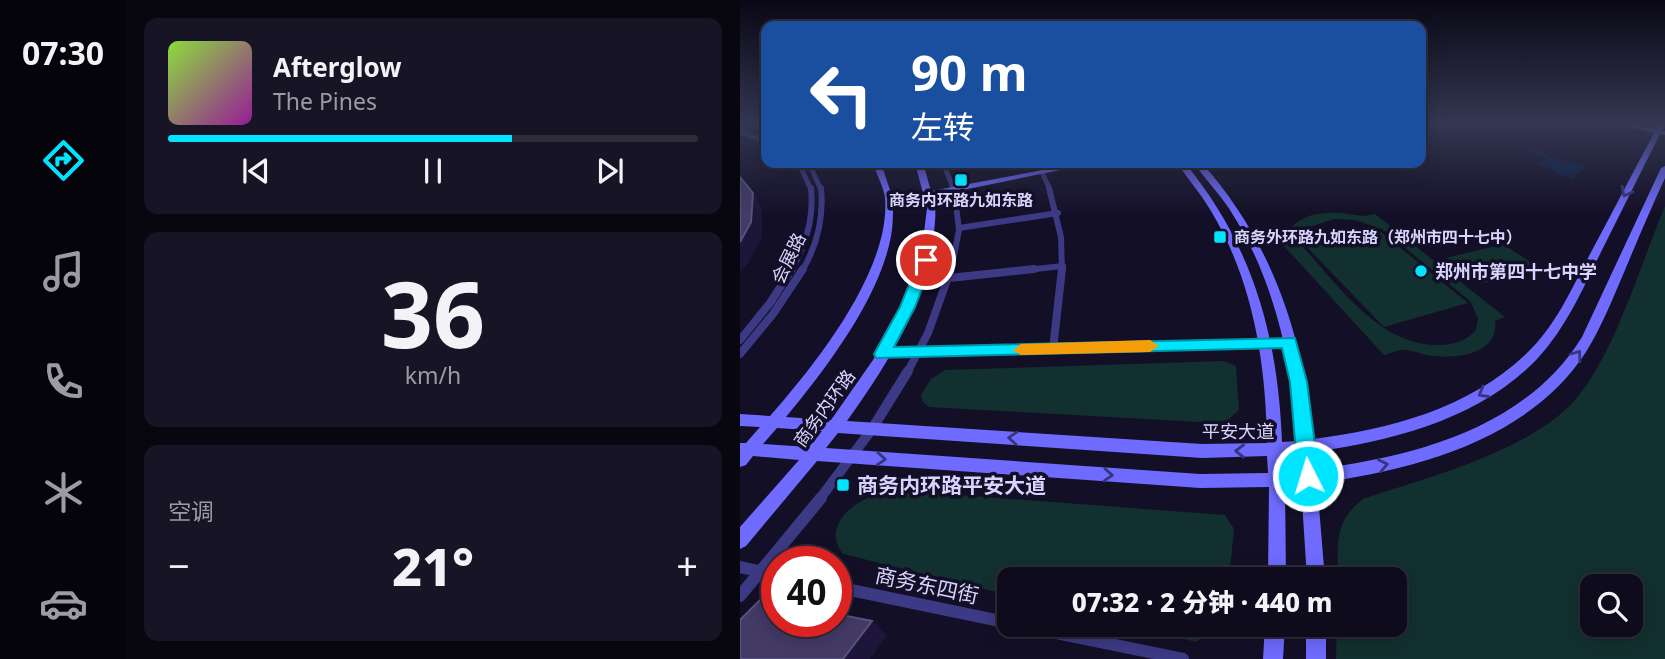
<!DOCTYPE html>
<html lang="zh">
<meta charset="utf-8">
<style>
:root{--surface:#0e0b1c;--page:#171425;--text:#f1f3f6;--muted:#9b9ba3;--line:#2e2b3b;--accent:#00e5ff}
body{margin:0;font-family:"Noto Sans","Noto Sans SC",sans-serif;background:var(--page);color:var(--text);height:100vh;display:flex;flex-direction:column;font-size:26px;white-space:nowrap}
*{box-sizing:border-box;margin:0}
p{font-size:23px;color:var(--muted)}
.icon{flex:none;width:38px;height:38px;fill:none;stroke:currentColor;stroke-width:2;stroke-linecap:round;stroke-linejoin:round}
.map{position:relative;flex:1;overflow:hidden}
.panel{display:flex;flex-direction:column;gap:18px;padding:18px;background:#08060f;width:614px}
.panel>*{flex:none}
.banner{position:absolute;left:21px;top:21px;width:665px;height:147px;border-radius:14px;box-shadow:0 4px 18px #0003,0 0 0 2px var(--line);background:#1a4fa0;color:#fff;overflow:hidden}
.buttons{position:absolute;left:840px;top:574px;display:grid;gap:14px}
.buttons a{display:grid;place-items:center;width:63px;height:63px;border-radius:14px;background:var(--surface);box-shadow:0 4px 18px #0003,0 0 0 2px var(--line);font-size:35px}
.speed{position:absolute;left:21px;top:546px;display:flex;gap:14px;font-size:35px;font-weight:700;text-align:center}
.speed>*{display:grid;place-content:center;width:91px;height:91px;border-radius:50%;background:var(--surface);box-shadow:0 4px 18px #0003,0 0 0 2px var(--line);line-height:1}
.speed .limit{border:10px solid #d22;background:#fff;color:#111}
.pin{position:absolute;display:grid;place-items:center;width:60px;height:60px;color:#fff;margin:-30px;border:4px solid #fff;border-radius:50%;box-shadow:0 2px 7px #0007}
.me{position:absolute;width:77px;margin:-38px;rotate:355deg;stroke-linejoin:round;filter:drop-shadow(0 0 5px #0008)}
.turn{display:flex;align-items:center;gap:24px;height:147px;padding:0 35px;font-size:32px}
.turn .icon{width:91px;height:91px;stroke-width:2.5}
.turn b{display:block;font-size:49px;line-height:60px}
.big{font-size:52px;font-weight:800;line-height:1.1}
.panel .widget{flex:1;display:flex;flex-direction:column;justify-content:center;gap:10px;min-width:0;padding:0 24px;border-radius:14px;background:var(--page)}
.panel .dial{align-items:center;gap:0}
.dial b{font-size:91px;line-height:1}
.song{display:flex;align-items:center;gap:21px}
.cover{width:84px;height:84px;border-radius:10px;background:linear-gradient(135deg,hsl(90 70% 55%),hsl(300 70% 35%))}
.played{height:7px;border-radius:4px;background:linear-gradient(90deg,var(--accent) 65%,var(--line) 65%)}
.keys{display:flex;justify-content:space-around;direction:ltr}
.heat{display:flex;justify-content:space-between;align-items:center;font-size:38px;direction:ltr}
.trip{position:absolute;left:257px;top:567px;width:410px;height:70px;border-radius:14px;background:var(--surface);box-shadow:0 4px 18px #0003,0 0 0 2px var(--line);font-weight:800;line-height:70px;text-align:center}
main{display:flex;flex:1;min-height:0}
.tabs{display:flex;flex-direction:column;width:126px;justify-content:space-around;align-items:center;background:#06040b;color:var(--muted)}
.tabs .icon{width:49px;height:49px}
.tabs .on{color:var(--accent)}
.tabs b{font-size:32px;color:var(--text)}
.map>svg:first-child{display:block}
.green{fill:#12302f;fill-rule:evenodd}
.water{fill:#0a1f44}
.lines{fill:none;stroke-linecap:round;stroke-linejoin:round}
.street-far4{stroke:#3d3a85;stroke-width:5}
.street-far3{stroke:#3d3a85;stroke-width:6}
.street-far2{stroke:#3d3a85;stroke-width:8}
.street-far1{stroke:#3d3a85;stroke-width:10}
.street{stroke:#3d3a85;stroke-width:12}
.secondary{fill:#6f6bff;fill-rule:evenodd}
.shaded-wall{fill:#1d163a}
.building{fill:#433a66;stroke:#5a527e;stroke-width:2}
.oneway{stroke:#38347d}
.route{fill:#00e5ff;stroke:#0095a6;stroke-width:2}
.slow{fill:#f59e0b}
.poi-dot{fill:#00e5ff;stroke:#130f26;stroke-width:2.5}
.labels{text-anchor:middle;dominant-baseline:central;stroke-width:7;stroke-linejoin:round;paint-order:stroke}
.far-poi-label{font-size:16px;font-weight:bold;fill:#d9d4ff;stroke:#130f26}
.street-label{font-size:18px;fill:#d9d4ff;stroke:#130f26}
.poi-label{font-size:18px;font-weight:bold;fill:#d9d4ff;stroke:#130f26;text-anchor:start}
.near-poi-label{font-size:21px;font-weight:bold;fill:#d9d4ff;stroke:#130f26;text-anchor:start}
.near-street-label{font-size:21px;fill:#d9d4ff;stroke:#130f26}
</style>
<main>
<nav class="tabs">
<b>07:30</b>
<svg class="icon on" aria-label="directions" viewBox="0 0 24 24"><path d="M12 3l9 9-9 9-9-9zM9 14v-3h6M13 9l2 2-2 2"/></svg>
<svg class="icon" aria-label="music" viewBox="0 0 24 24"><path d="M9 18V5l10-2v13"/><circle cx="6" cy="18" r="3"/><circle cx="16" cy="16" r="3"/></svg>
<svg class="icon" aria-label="phone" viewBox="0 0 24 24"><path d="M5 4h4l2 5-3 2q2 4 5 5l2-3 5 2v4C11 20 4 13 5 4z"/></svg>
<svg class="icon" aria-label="climate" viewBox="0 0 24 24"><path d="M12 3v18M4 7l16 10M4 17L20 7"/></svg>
<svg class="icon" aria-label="car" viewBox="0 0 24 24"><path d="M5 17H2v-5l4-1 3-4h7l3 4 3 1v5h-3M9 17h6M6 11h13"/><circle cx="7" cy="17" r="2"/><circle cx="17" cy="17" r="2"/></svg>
</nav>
<section class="panel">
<div class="widget">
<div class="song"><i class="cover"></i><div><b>Afterglow</b><p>The Pines</p></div></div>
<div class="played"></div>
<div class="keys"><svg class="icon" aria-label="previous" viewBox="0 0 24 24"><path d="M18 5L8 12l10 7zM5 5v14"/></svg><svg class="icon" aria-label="pause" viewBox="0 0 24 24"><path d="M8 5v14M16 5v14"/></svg><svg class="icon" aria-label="next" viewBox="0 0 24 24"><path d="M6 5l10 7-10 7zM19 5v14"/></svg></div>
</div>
<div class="widget dial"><b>36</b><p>km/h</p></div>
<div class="widget"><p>空调</p>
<div class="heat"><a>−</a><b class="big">21°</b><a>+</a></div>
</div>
</section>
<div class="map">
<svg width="925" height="659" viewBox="0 0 925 659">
<rect width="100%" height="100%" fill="#130f26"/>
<g class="green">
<path d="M925,206V659H596L597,625H654V579H598C598,545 593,522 623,499C686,478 790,451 835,400C875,354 901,263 925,206ZM852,586H891V625H852Z"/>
<path d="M600,213L624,216L635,214L765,317L755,321C759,354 718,359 693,356C683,355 675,351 666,350C659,349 650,354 644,355L534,235C547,232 549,228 559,221C571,213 586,212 600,213ZM594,219L615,220L642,229L730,301L738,318L736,330C727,340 715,344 702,345C641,348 600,287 562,246L561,238L567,228Z"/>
<path d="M636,228L728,303L644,327L564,244Z"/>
<path d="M763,244L799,268L740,284L706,258Z"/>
<path d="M483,361L496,366L499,410L489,419L478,423L189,407L182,401L181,395L191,379L205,370Z"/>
<path d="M153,490L485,515L494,529L489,579H270L269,595L103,554C78,521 124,494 153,490Z"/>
<path d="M388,625H479L472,632L456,642Z"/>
</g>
<path class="water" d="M795,148L817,160L846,165L832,180L797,163L808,160L786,149Z"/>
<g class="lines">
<g class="street-far4">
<path d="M0,132L26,141"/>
<path d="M59,163L71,190"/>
<path d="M69,163L81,190"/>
<path d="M203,163L214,190"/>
<path d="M302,172L310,190"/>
</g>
<g class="street-far3">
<path d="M309,188L321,237L322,271"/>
<path d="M219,228L318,213"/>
<path d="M51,271C66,244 74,219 71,188"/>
<path d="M62,271C78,244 84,218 81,188"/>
<path d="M211,271L219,230L214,188"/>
<path d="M277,271L323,266"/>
</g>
<g class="street-far2">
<path d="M209,278L294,269"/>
<path d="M0,340L30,303L52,269"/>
<path d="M313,349L322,269"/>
<path d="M0,354L33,314L63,269"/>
<path d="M142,354L549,342"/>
<path d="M167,373L188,333L211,269"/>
</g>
<path class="street-far1" d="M79,500L132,429L168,371"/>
<g class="street">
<path d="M0,567L37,575"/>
<path d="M96,587L270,623"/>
<path d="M0,596L81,498"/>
<path d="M277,625L443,659"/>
</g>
<g class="secondary">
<path d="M876,124H889L916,129L919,124H925L922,131H925V135L920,134C900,174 880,214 860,254C842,291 825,329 797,359C740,419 652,441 574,452L576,469C674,457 786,428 842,337L921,168L925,166V178C911,208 898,239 885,270C873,298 862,326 846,352C789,440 675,470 577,483L585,579H567L561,485L545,486L546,579H528L529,487L460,488L77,461L6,546L0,549V527L59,460L13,456L6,465L0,467V443H6L20,427L0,426V414L30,416C75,365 151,270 145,198C144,187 136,174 133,163H141L153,199L183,193L175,163H183L191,191L340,163H355L193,196C197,209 195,220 194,233C188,302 146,366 107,421L462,444L527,443C526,363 513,281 471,211C461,194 448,179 437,163H445C513,246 538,336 542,442L558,441C552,361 534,278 490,210C479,193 465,179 454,163H462C532,242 563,335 573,439C650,429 728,409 786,354C815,327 831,290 849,256C871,215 892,174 914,133ZM185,198L187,208L181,257L161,310L133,360L91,420L46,417C85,370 140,298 151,236C153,226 153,215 153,204ZM37,428L82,431L69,447L23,444ZM98,433L462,458L527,456L528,473L460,474L86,448ZM559,454L560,471L544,472L543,455Z"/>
<path d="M525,625H545L543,659H523Z"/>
<rect x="566" y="625" width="20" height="34"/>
</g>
</g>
<g class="shaded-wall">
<path d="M13,193L22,208V238L8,263L0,272V242Z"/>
<path d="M132,621L147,635L130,659H103Z"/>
</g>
<g class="building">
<path d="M0,177L13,193L11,222L0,242Z"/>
<path d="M22,598L37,601V621H96V614L132,621L103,659H0V620Z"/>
</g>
<defs><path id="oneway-chevron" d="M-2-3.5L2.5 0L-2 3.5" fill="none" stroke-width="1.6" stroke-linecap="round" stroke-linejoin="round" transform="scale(1.75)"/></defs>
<g class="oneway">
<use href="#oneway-chevron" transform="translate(886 192) rotate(117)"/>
<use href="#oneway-chevron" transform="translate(837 355) rotate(-54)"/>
<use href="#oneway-chevron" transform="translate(743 393) rotate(150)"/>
<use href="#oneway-chevron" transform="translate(273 438) rotate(-176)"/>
<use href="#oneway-chevron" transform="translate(500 451) rotate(-179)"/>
<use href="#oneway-chevron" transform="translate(141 459) rotate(4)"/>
<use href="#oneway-chevron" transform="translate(643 465) rotate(-12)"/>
<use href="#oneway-chevron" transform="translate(368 475) rotate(4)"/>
</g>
<linearGradient id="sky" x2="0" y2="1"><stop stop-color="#0a0815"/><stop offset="0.57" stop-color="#333752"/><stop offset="1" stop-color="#333752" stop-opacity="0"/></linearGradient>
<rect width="925" height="216" fill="url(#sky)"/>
<path class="route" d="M186,256L193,260L175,307L154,347L555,338L567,382L579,476L576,482L568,485L561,482L558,476L550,382L542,348L136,358L134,354L160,307L179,260Z"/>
<path class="slow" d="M410,340L419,346L410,352L281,355L273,350L281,344Z"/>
<g class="poi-dot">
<rect x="214" y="173" width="14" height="14" rx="3.5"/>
<rect x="473" y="230" width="14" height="14" rx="3.5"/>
<circle cx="681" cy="271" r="7"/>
<rect x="96" y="478" width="14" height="14" rx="3.5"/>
</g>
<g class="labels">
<g class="far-poi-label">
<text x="221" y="200">商务内环路九如东路</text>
<text x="494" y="237" text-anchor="start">商务外环路九如东路（郑州市四十七中）</text>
</g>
<g class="street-label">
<text transform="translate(48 258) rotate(-64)">会展路</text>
<text transform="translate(84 408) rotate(-54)">商务内环路</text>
<text x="498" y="431">平安大道</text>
</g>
<g class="poi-label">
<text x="695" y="271">郑州市第四十七中学</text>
</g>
<g class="near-poi-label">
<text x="117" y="485">商务内环路平安大道</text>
</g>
<g class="near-street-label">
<text transform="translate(187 585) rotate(12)">商务东四街</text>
</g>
</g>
</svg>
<div class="buttons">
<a><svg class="icon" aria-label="search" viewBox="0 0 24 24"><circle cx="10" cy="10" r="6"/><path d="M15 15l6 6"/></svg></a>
</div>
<div class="speed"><div class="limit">40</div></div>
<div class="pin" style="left:186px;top:260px;background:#d93025"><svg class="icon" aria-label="arrive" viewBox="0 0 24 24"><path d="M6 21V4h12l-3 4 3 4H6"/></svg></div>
<svg class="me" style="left:568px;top:476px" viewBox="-20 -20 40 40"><circle r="17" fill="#00e5ff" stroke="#fff" stroke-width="3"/><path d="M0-11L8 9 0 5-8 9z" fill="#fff"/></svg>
<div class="trip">07:32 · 2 分钟 · 440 m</div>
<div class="banner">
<div class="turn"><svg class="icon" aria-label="left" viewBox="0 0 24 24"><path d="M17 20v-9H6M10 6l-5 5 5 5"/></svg><div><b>90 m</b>左转</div></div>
</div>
</div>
</main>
